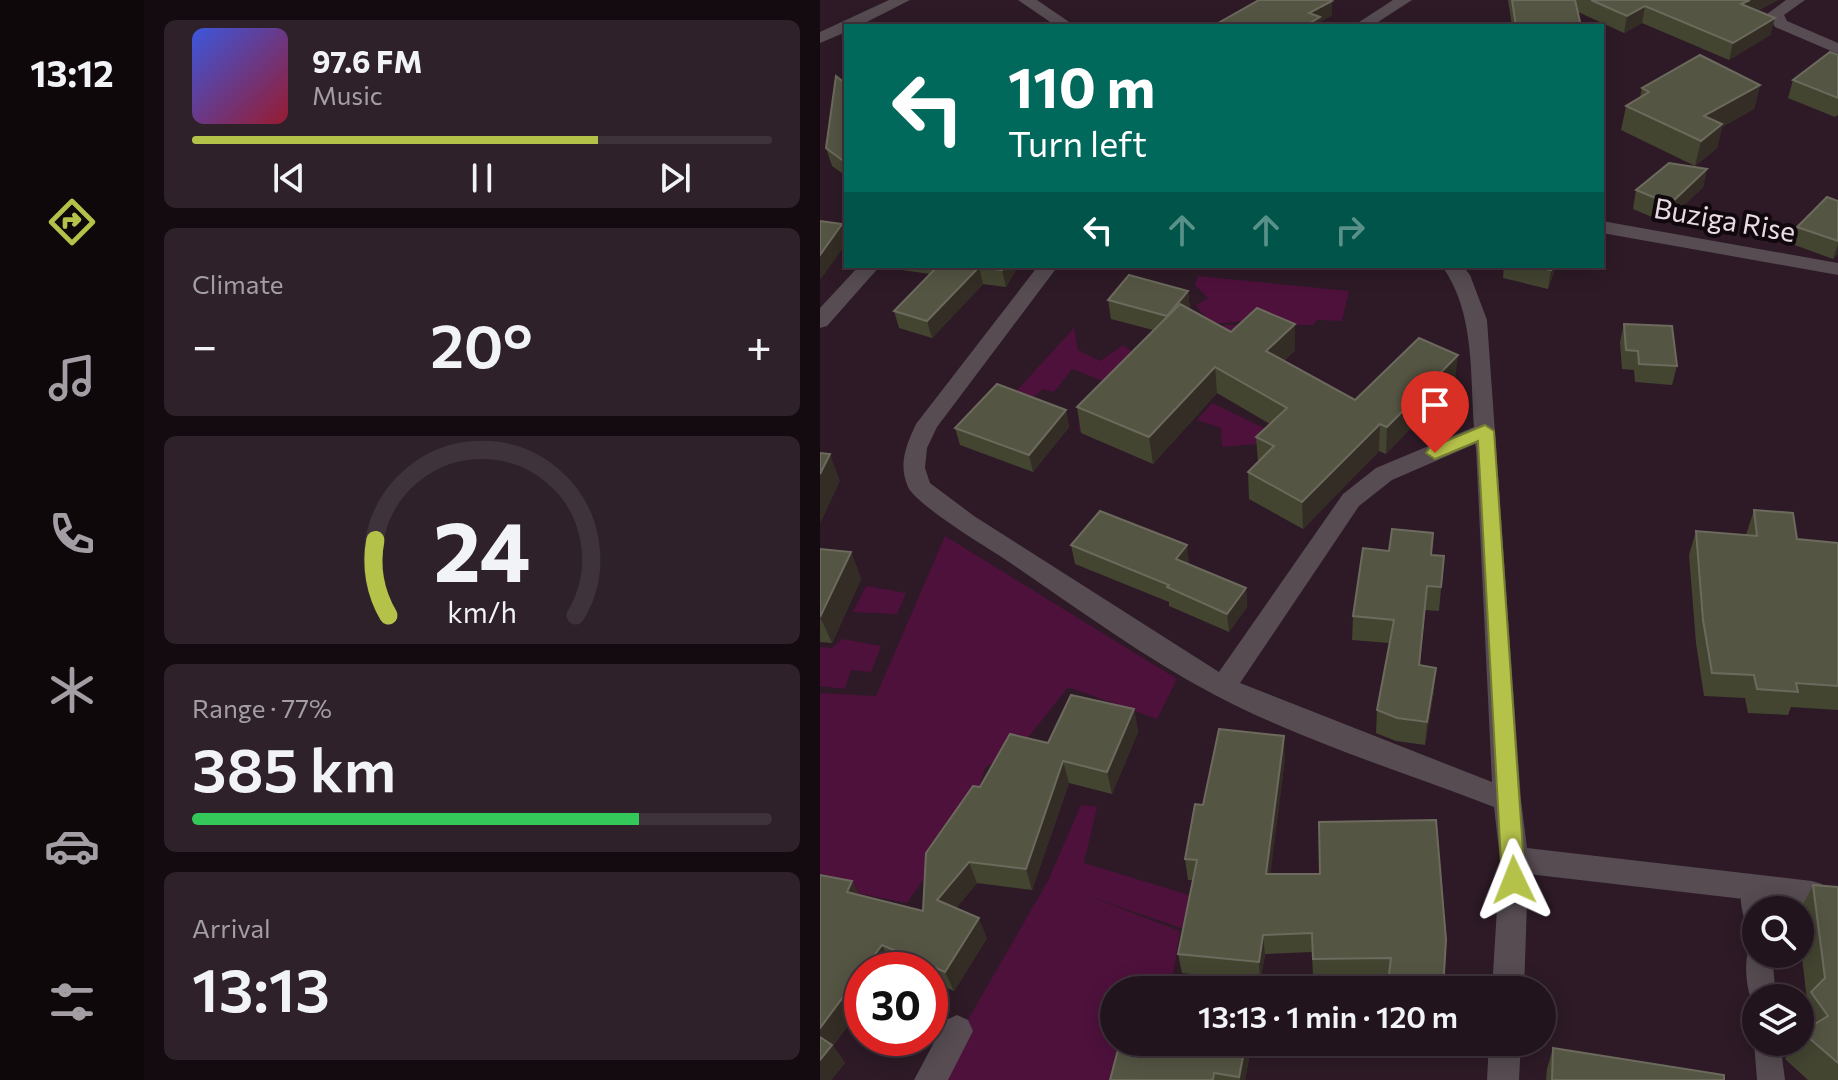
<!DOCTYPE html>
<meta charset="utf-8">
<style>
:root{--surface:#22141c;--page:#2e2129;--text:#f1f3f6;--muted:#a29ea3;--line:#3f333b;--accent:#b5c24a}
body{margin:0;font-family:Commissioner,sans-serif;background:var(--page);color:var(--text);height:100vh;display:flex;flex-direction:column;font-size:30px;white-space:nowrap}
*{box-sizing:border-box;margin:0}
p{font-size:26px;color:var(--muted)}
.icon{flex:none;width:44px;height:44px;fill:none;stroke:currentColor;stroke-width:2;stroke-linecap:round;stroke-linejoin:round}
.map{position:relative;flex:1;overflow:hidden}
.details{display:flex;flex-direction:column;gap:20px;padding:20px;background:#130b0f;width:676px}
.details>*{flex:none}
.hud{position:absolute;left:24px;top:24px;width:760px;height:244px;border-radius:0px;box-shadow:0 4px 20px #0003,0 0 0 2px var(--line);background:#00695c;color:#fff;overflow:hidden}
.buttons{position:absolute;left:922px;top:896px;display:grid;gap:16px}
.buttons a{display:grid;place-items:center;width:72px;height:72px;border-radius:50%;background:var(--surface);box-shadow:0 4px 20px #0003,0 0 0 2px var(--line);font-size:40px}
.speed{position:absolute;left:24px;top:952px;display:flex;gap:16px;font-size:40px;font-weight:700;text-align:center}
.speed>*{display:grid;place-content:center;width:104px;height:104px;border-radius:50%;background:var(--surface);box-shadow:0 4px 20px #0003,0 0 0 2px var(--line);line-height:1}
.speed .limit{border:12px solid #d22;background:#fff;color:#111}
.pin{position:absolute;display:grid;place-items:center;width:68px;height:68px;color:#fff;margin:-82px -34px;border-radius:50% 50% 50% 0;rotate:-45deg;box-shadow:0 0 8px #0007}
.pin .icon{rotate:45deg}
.me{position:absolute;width:88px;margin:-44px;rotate:358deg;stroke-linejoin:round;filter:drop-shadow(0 0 6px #0008)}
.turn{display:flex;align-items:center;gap:28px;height:168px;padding:0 32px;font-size:36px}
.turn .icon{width:104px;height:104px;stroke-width:2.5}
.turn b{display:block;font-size:56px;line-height:68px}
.lanes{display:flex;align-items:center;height:76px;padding:0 32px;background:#0003;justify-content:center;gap:40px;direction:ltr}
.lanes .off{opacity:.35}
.big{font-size:60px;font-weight:600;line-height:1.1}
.details .widget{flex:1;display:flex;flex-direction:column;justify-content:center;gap:12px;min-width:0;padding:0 28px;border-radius:12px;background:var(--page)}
.details .dial{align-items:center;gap:0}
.dial svg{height:208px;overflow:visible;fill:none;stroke:var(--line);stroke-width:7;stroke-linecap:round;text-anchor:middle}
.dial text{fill:var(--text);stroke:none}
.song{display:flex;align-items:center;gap:24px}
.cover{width:96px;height:96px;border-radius:12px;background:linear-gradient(135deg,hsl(230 70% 55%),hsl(350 70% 35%))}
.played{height:8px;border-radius:4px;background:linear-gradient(90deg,var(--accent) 70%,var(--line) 70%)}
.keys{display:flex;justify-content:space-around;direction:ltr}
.heat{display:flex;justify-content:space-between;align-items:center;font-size:44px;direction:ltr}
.charge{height:12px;border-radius:6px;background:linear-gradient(90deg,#34c759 77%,var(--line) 0)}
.trip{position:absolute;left:280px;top:976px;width:456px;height:80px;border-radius:40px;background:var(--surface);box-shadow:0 4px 20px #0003,0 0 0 2px var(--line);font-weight:600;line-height:80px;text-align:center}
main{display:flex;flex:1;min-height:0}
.tabs{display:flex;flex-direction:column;width:144px;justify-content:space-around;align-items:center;background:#0e080b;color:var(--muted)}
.tabs .icon{width:56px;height:56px}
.tabs .on{color:var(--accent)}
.tabs b{font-size:36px;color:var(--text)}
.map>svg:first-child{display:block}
.green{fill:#4e113c}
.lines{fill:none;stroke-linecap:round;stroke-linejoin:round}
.service{fill:#564c52;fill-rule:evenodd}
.minor{fill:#564c52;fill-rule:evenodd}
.wall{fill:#434531}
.shaded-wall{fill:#332d25}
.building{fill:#554;stroke:#6c6a5d;stroke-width:2}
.route{fill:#b5c24a;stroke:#767e30;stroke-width:2}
.labels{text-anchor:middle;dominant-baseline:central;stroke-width:8;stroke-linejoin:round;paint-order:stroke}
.street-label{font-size:28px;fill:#e9dbe3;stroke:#10080d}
</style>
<main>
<nav class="tabs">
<b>13:12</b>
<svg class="icon on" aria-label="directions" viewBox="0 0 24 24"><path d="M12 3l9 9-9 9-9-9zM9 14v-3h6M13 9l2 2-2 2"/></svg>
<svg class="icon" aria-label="music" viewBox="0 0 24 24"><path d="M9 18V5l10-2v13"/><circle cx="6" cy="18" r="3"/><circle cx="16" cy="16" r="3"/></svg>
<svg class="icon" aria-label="phone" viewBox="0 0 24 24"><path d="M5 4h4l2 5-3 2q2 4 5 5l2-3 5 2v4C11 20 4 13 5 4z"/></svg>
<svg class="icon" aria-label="climate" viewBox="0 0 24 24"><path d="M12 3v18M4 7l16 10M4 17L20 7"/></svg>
<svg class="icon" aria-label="car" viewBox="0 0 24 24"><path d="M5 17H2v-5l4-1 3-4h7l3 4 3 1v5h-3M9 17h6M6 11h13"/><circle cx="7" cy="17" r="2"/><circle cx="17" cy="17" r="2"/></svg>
<svg class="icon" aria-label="filters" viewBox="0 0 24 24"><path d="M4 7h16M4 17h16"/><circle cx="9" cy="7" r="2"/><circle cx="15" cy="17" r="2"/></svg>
</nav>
<section class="details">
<div class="widget">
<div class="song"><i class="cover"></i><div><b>97.6 FM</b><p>Music</p></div></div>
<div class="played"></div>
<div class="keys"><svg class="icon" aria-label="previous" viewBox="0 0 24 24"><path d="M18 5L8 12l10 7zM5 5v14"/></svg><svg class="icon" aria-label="pause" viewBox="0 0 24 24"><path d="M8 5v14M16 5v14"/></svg><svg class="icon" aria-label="next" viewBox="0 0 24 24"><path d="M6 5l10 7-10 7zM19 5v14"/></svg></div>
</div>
<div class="widget"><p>Climate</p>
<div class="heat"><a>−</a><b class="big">20°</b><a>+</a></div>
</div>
<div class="widget dial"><svg viewBox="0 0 100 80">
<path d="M14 69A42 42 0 1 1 86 69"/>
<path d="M14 69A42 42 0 0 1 9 40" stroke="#b5c24a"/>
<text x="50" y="56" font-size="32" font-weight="700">24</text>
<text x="50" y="72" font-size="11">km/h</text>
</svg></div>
<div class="widget"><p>Range · 77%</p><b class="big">385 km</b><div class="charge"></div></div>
<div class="widget"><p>Arrival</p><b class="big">13:13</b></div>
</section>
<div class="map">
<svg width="1018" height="1080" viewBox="0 0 1018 1080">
<rect width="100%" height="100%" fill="#2d1a26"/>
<g class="green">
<path d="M378,276L529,291L522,321L497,320L493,325H473L323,373L379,312L389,326L426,324L425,321L390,324L376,305L388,298L375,285Z"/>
<path d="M254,328L258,350L280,361L303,345L313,352L322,370L260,432L258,427L279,406L286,382L252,369L234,392L223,389L207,403L190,398Z"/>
<path d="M392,403L446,429L437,444L402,447L401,428L377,420Z"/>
<path d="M125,536L357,679L337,719L248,687L207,739L165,768L154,805L87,903L0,886V693L56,696Z"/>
<path d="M46,586L86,593L77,614L33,612Z"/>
<path d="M22,639L61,646L51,672L31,670L25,689L0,686V647L12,648Z"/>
<path d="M261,805L277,807L264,863L369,895L364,929L268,896L360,931L351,987L345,990H294V1042H299L289,1080H113L228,881Z"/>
</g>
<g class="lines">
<g class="service">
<path d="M933,877L942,880L948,910H936V929L927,925C921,912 918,893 924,880Z"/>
<path d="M936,943V954H952L956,998H936V1008C926,995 923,961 930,946Z"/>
<path d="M936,1037V1042H960L965,1080H937L934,1042Z"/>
</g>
<g class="minor">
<path d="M69,0H90L39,26H26V32L0,43V32Z"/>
<path d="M198,0H217L255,26H236Z"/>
<path d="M573,0H592L552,26H533Z"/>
<path d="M966,0H985L964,15L967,21L1018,43V54L955,27L947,14Z"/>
<path d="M782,221L1018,263V275L782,233Z"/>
<path d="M39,266H60L7,326L0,328V308Z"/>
<path d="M218,266H238L117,427L107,448L105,468L110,483L154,516L399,672L523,494L556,468L654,427C650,373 655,312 622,266H643L650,275L667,320L701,800L707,848L992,881L1002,884L1007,894L1002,904L992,907L708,874L704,990H672L680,859L674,807C581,771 482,741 393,694C319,655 250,603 180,556C161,544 96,504 88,487C78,464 86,446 96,424ZM655,444L656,448L672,782L420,683L539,506L572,480Z"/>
<path d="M137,1015L148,1020L153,1031L128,1080H94L126,1020Z"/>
<path d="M669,1042H701L699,1080H667Z"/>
</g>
</g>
<g class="wall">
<path d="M688,0H958L937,11L955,18L950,35L909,60L822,23L804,33L758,12L761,26H692Z"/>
<path d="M1018,55V115L1015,117L968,98L973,80Z"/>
<path d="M26,84V176L12,166L6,148Z"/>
<path d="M940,85L934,109L902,127L897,148L875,166L801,130L806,106L820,97L822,88Z"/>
<path d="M887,169L883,187L846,223L813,209L816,190Z"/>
<path d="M1018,201V254L1013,259L972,244L977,227Z"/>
<path d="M74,266H198L186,287L163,284L112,338L79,328L74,311L110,274L75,269Z"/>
<path d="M314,266H346L344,270Z"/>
<path d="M684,266H736L728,289L683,278Z"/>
<path d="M368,291L370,309L411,332L475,324V350L464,361L535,400L635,381L566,454L559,451L483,529L429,499L428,472L438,462L436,437L450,424L397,393L333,464L261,433L257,407L333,330L291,319L288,300Z"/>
<path d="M804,324L857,366L852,385L815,382L814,370L802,369L800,342Z"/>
<path d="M246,410L249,427L213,472L140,445L135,428Z"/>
<path d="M934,510L977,539L1018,543V710L971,707L968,715L928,713L925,698L884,696L876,643L869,555L876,531L926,535Z"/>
<path d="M251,545H367L368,564L426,588L427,607L409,632L349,606V602L255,564Z"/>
<path d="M0,549L31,552L41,579L12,643L0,642Z"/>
<path d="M611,555L624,556L619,611L605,610L600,665L614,691L605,745L576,741L556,733L557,710L569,643L532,640L533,616Z"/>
<path d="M314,709L318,732L292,794L249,783L212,890L157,883L136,908L167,938L134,991L110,981V970H84L72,965L68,970H42V1006L13,1046L25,1063L11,1080H0L32,881L39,896L103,911L160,787L228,743Z"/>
<path d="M465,758L450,874H500L616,820L569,977L493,978L492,952L445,954L440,982L362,973L358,954L373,880H368L365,859L383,805Z"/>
<path d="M993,885L1018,887V1080H988L965,1059L976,1042H980V1036L982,1032L980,1029V1011L987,1000L980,941V910Z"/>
<path d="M300,1042H431V1048L425,1080H290Z"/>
<path d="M733,1048L904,1080H726L727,1069Z"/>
</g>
<g class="shaded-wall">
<path d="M930,0H958L917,21L921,4Z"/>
<path d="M512,1V16L500,22V26H485L489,13Z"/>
<path d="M825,6L822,23L804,33L807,16Z"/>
<path d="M955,18L950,35L909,60L913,43Z"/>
<path d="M940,85L934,109L902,127L897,148L875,166L881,141L884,116Z"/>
<path d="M26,159V171L22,160Z"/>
<path d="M887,169L883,187L846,223L850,204Z"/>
<path d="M22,224L26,237V244L0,280V255Z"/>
<path d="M1018,244V254L1013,259Z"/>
<path d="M184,266H198L186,287L182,270Z"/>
<path d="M733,266H736L728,289L731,270Z"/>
<path d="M159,267L163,284L112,338L107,321Z"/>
<path d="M368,291L370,310L348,316Z"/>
<path d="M475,324V350L448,378L446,351Z"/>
<path d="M638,355L635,381L566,454L567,427Z"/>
<path d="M395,367L397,393L333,464L329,437Z"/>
<path d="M246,410L249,427L213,472L209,455Z"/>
<path d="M560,424L559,451L483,529L482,502Z"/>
<path d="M10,454L20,481L0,524V474Z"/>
<path d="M367,545L369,563L358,577L356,559Z"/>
<path d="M31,552L41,579L12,643L0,617Z"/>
<path d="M426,588L427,607L409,632L407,614Z"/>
<path d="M616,668L614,691L605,745L607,722Z"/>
<path d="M314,709L318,732L292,794L287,772Z"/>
<path d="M464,736L465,758L448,894L446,874Z"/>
<path d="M243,761L249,783L212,890L206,869Z"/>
<path d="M149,862L157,883L126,921L117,900Z"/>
<path d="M32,881L43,902L27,892Z"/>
<path d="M159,918L167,938L134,991L125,972Z"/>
<path d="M443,935L445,954L440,982L439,962Z"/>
<path d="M62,945L72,965L68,970H43Z"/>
<path d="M42,971V1006L13,1046L25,1063L11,1080H0V1028Z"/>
<path d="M426,1042H431V1048L425,1080H420Z"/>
</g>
<g class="building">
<path d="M439,0H509L512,1L489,13L500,17L485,26H393Z"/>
<path d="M692,0H755L761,26H696Z"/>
<path d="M771,0H930L921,4L955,18L913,43L825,6L807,16Z"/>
<path d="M1010,52L1018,55V98L973,80Z"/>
<path d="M880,55L940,85L884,116L902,124L881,141L806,106L829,92L822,88Z"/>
<path d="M16,76L26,84V159L22,160L6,148Z"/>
<path d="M849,163L887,169L850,204L816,190Z"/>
<path d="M1007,197L1018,201V241L977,227Z"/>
<path d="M0,221L22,224L0,255Z"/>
<path d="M118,266H184L182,270L159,267L107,321L74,311Z"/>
<path d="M713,266H733L731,270Z"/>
<path d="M309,275L368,291L347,316L288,300Z"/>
<path d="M360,304L411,332L437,308L475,324L446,351L535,400L599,338L638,355L567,427L560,424L482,502L428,472L454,446L436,437L467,408L395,367L329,437L257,407Z"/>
<path d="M804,324L852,326L857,366L819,364L818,351L806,350Z"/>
<path d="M177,384L246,410L209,455L135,428Z"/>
<path d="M0,453L10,454L0,474Z"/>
<path d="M934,510L973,513L977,539L1018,543V686L976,683L978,692L937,689L934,675L892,673L883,620L876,531L937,536Z"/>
<path d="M280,511L367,545L356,559L426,588L407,614L347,587L349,585L251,545Z"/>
<path d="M572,529L613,533L611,555L624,556L621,587L607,586L599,665L616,668L607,722L577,718L557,710L574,620L533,616L543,548L569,551Z"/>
<path d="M0,549L31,552L0,617Z"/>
<path d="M251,695L314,709L287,772L243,761L206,869L149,862L117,900L159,918L125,972L62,945L0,1028V875L32,881L27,892L103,911L106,853L153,786L160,787L190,734L228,743Z"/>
<path d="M399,729L464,736L446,874H500L499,822L616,820L626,940L623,990H567L571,958L493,959L492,933L443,935L439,962L358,954L377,860L365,859L375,804L383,805Z"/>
<path d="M993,885L1018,887V1063L982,1032L1008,1016L991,992L1005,978Z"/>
<path d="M0,1037L12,1045L0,1060Z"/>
<path d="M300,1042H426L419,1077L394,1073L393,1080H290Z"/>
<path d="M733,1048L904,1075V1080H732Z"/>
</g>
<path class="route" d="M665,425L674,431L705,880L701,887L694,890L686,887L682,880L658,441L615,459L606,453L609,448Z"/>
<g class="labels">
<g class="street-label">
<text transform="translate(905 219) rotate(10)">Buziga Rise</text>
</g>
</g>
</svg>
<div class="buttons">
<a><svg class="icon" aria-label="search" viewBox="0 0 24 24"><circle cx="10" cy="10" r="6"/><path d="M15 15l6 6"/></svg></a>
<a><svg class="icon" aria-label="layers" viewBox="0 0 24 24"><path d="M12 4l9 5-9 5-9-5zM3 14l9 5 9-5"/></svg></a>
</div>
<div class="speed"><div class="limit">30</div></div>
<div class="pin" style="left:615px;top:453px;background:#d93025"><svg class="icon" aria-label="arrive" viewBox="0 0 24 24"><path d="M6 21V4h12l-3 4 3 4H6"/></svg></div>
<svg class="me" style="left:694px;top:880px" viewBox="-20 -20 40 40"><path d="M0-17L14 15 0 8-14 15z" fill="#b5c24a" stroke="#fff" stroke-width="4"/></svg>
<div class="trip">13:13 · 1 min · 120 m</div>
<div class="hud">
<div class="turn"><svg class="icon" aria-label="left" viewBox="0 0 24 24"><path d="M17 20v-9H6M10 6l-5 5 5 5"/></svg><div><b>110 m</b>Turn left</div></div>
<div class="lanes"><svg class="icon" aria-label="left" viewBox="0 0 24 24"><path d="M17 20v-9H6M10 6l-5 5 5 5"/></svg><svg class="icon off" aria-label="ahead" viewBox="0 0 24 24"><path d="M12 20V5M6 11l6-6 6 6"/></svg><svg class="icon off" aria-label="ahead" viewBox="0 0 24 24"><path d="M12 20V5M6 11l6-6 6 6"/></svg><svg class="icon off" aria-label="right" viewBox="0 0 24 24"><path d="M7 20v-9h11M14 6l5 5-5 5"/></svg></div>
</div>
</div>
</main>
